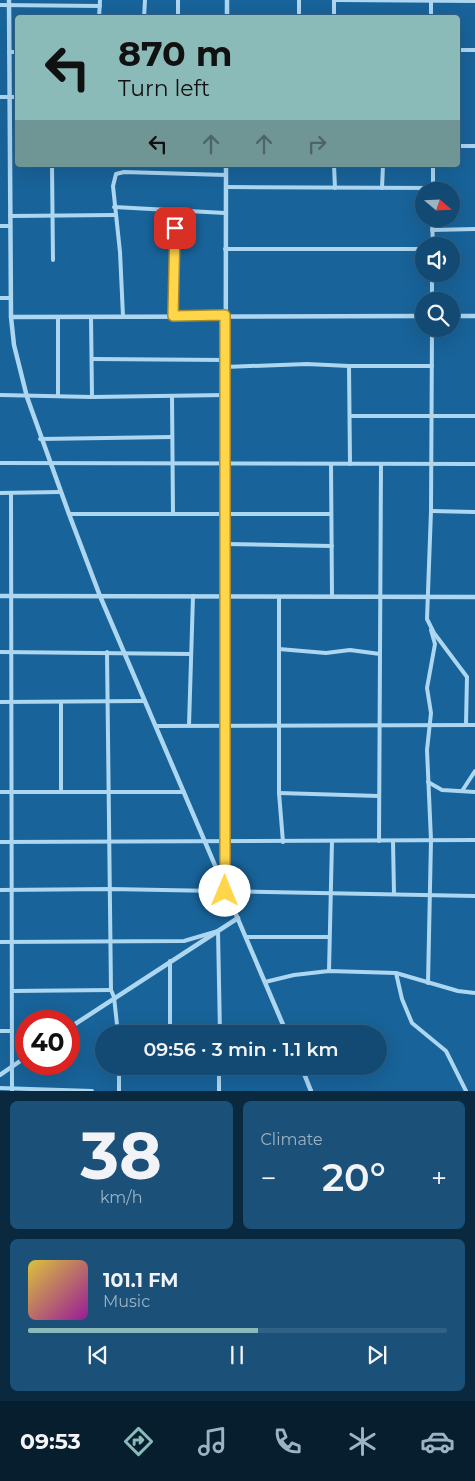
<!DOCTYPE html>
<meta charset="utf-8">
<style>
:root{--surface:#124a73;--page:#1b5178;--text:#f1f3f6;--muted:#9cb3c4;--line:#316285;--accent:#8bbbb9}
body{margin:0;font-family:Montserrat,sans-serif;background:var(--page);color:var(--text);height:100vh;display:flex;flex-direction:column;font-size:19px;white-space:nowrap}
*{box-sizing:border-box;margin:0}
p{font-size:16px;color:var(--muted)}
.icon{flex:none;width:28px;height:28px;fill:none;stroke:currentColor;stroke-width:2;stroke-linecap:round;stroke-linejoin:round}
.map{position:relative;height:1091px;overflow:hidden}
.details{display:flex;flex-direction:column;gap:10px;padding:10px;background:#0a293f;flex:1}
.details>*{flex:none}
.banner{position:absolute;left:15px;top:15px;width:445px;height:152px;border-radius:5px;box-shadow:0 5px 20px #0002,0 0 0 1px var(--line);background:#8bbbb9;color:#111;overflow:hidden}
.needle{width:32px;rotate:109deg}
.controls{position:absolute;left:415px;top:182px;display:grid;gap:10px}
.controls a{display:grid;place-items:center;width:45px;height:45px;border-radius:50%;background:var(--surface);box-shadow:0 5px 20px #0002,0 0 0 1px var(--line);font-size:25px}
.speed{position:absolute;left:15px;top:1010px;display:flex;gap:10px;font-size:25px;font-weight:700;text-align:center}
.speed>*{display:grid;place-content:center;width:65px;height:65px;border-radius:50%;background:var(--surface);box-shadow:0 5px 20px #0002,0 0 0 1px var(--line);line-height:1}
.speed .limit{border:8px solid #d22;background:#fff;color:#111}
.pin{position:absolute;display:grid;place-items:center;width:42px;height:42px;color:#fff;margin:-21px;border-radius:10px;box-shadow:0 2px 8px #0006}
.me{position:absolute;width:55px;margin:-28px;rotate:0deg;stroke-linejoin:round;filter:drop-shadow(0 0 4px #0008)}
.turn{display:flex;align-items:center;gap:18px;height:105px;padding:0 20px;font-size:22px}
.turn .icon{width:65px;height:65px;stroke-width:2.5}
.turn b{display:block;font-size:35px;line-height:42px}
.lanes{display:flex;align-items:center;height:48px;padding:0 20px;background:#0003;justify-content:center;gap:25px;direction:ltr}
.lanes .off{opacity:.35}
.big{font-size:38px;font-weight:600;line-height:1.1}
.details .widget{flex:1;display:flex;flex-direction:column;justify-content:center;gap:8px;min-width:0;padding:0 18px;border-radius:8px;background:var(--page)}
.details .dial{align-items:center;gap:0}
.dial b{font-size:65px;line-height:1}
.song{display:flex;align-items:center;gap:15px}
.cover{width:60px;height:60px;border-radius:8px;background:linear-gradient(135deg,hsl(50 70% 55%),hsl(300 70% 35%))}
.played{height:5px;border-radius:2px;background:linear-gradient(90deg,var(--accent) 55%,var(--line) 55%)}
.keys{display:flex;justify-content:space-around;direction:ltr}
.heat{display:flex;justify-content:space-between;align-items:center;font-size:28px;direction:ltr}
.details .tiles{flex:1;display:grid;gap:10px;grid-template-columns:1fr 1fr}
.widget:last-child{grid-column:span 2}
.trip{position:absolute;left:95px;top:1025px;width:292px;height:50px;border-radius:25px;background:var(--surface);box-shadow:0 5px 20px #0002,0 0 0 1px var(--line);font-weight:600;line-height:50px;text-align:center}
.menu{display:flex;height:80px;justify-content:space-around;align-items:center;background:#071e2e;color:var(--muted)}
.menu .icon{width:35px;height:35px}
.menu .active{color:var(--accent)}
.menu b{font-size:22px;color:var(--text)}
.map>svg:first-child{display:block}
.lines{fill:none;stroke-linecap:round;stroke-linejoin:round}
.minor{stroke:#add6f1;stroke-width:4}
.tertiary{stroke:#add6f1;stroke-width:4.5}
.route-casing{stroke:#a68a30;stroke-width:12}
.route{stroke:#ffd54a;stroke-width:9}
</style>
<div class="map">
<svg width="475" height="1091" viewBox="0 0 475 1091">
<rect width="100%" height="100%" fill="#186399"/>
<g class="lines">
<g class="minor">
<path d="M334,0L475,1"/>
<path d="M0,5L100,6"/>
<path d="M99,18L100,0"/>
<path d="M144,18L145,0"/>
<path d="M178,18V0"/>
<path d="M299,18V0"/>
<path d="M334,18V0"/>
<path d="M431,18V0"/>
<path d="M458,50H475"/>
<path d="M9,52H18"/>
<path d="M0,97H18"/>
<path d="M458,146H475"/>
<path d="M52,165L53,260"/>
<path d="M334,165L335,188"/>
<path d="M433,165V191"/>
<path d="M226,187L433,188"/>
<path d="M382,188L383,165"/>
<path d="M114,207L225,213"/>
<path d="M10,216L115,215"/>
<path d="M432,219L433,246"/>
<path d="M0,226H10"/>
<path d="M432,230L475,229"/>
<path d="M225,249H424"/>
<path d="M0,298H11"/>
<path d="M432,301V274"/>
<path d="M123,316L120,252L113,186L116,174L124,172L226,175"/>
<path d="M173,316L175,211"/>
<path d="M58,317V395"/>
<path d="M91,317L92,397"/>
<path d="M432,329L431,511L427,619L434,633L467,677L466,724"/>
<path d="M92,359L225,360"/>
<path d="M349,366L350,464"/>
<path d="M225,367L307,364L349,366H432"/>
<path d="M0,395L92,397L225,395"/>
<path d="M172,397L173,514"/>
<path d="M350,416H475"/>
<path d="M40,439L172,437"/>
<path d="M0,463L475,464"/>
<path d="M331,464L332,597"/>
<path d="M0,493L60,492"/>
<path d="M11,493L12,1091"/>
<path d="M431,511L475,512"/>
<path d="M69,514H331"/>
<path d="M225,544L332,546"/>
<path d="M279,597V793L283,842"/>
<path d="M279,649L326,653L350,650L380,654"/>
<path d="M0,652L191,654"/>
<path d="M107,652L111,990L114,997L118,1034"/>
<path d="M0,702L145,701"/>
<path d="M61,702V792"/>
<path d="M189,725L193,596"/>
<path d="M156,726L475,725"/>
<path d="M428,782L442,790L475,792"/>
<path d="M462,791L475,771"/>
<path d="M0,792H184"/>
<path d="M279,793L379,796"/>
<path d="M379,841L381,464"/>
<path d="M393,841L394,894"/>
<path d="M0,842L475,840"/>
<path d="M0,890L110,889L475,896"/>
<path d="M247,937H329"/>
<path d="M0,942L184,941L218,931L220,1034"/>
<path d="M170,961V1034"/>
<path d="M329,971L332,841"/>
<path d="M396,973L402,999L412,1023L446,1051L466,1091"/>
<path d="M265,982L294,975L329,971L396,973L458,991L475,993"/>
<path d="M428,983L431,840L427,750L431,713L427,688L435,644L431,630"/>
<path d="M12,991L111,990"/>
<path d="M0,1031H12"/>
<path d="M119,1066V1091"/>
<path d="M0,1088L92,1091"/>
<path d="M219,1091V1066"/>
</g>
<g class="tertiary">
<path d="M9,0L11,317L14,345L27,397L69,514L100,596L287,1034"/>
<path d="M227,18V0"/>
<path d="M451,316H475"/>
<path d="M11,317L424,316"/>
<path d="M0,596L475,597"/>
<path d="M225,887L226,165"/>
<path d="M69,1028L238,918"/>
<path d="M301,1066L311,1091"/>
<path d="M0,1075L26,1057"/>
</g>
</g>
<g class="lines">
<g class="route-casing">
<path id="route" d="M175,228L173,316L225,315V891"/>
</g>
<use href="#route" class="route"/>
</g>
</svg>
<div class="controls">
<a><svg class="needle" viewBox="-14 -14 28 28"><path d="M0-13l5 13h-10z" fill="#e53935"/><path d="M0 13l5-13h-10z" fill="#9cb3c4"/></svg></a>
<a><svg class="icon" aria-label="sound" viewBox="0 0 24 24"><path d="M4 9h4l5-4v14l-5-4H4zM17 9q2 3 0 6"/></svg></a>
<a><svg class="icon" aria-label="search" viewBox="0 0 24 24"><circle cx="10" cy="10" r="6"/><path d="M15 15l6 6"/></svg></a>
</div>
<div class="speed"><div class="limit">40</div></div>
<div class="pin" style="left:175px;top:228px;background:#d93025"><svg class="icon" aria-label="arrive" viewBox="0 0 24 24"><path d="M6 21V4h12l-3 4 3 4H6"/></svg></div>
<svg class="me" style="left:225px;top:891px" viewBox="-20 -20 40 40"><circle r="19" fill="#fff"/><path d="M0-13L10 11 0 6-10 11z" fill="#ffd54a"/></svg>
<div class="trip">09:56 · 3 min · 1.1 km</div>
<div class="banner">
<div class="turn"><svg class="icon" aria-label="left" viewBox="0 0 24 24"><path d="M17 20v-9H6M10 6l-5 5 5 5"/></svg><div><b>870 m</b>Turn left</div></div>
<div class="lanes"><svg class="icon" aria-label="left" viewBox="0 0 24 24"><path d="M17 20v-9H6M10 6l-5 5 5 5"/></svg><svg class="icon off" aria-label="ahead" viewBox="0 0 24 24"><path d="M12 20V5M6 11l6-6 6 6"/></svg><svg class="icon off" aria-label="ahead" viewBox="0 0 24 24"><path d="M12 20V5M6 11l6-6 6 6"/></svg><svg class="icon off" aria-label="right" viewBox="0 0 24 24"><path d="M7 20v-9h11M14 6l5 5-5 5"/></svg></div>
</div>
</div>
<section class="details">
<div class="tiles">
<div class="widget dial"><b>38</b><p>km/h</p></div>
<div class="widget"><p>Climate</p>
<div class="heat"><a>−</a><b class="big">20°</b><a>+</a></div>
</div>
<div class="widget">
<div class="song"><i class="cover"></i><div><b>101.1 FM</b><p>Music</p></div></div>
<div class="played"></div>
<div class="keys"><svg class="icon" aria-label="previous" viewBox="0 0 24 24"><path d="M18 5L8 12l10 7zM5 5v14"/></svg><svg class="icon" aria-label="pause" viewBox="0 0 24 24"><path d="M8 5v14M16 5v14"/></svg><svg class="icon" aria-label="next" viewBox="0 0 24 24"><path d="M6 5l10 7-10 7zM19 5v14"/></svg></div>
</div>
</div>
</section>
<nav class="menu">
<b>09:53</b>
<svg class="icon active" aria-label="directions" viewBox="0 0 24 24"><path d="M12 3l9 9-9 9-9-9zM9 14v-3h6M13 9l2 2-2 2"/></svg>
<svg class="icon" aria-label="music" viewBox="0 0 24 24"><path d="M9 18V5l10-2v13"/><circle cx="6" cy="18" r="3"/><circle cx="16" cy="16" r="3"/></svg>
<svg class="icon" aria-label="phone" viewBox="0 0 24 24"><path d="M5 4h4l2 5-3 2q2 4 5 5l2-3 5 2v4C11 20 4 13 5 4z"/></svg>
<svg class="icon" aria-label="climate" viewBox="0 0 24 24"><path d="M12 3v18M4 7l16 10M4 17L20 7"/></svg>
<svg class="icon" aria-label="car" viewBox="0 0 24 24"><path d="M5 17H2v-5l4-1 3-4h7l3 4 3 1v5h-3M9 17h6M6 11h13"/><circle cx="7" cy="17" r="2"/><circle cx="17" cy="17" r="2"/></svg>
</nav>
